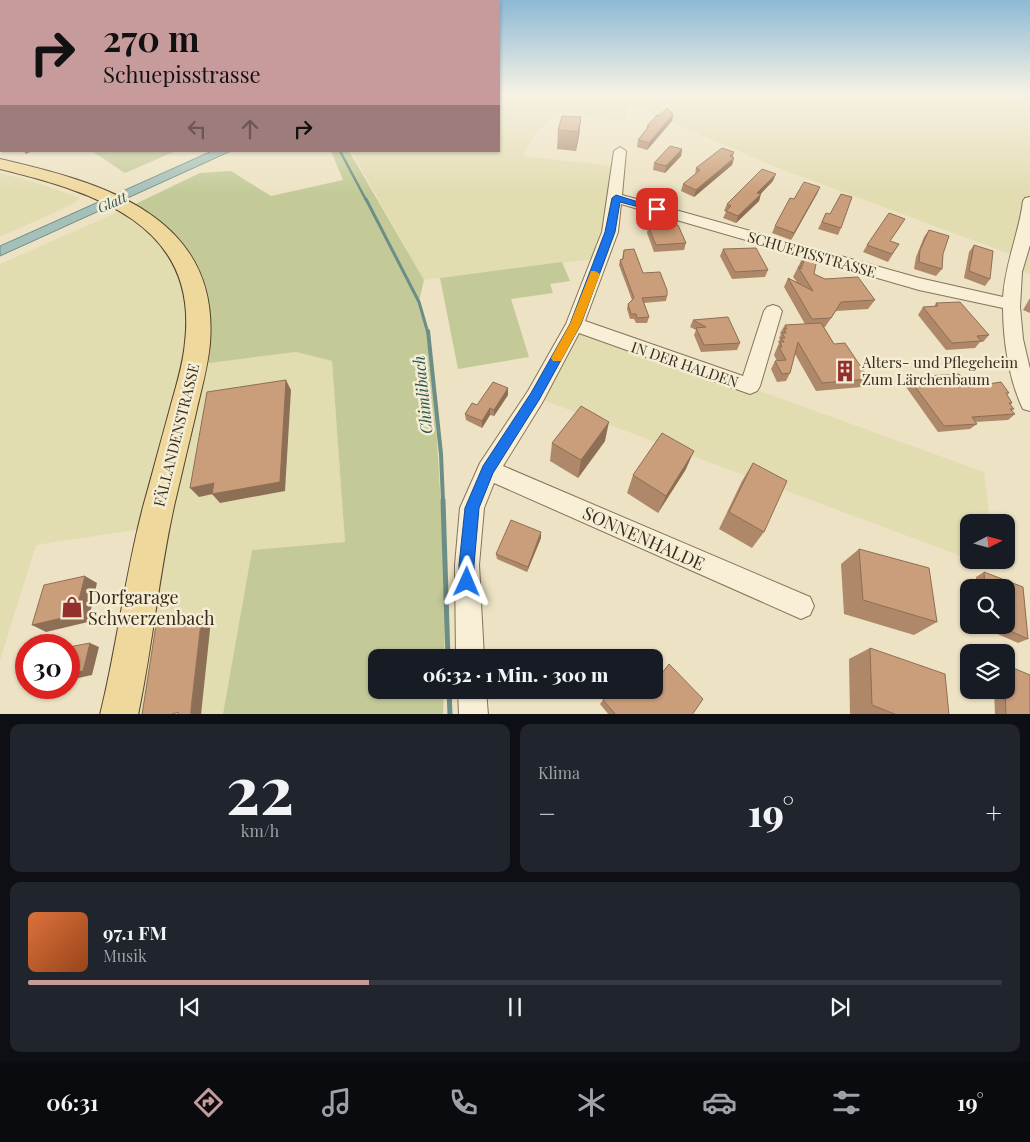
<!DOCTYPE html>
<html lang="de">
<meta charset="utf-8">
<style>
:root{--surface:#171b24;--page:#20242c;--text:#f1f3f6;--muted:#9ea1a6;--line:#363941;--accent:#c79b9c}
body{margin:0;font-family:"Playfair Display",serif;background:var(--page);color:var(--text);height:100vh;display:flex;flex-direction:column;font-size:19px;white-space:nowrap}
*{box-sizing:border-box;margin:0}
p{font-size:16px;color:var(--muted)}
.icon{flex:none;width:28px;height:28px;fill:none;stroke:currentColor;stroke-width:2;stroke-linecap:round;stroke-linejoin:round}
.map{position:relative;height:714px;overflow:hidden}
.drawer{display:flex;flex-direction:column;gap:10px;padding:10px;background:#0d0f14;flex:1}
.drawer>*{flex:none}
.hud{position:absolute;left:0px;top:0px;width:500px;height:152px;box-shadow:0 1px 4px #0004;background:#c79b9c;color:#111;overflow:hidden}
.needle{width:32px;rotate:84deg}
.buttons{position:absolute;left:960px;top:514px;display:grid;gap:10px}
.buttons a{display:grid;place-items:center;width:55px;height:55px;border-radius:10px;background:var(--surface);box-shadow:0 1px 4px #0004;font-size:25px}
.speed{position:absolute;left:15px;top:634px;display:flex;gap:10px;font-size:25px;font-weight:700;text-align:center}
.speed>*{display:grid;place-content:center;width:65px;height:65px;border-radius:50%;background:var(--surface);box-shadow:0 1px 4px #0004;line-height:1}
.speed .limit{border:8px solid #d22;background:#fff;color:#111}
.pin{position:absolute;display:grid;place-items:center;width:42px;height:42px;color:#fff;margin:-21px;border-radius:10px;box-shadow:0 2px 8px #0006}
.me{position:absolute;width:55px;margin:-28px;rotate:1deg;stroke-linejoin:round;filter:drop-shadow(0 0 4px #0008)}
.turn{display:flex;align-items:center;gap:18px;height:105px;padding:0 20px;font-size:22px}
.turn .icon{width:65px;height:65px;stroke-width:2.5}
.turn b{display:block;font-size:35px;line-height:42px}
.lanes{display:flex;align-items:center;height:48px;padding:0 20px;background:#0003;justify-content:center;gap:25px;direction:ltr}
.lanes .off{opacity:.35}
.big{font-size:38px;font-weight:800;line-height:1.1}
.drawer .widget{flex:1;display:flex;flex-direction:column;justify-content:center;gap:8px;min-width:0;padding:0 18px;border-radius:10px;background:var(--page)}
.drawer .dial{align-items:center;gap:0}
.dial b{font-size:65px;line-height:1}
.song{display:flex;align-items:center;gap:15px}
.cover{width:60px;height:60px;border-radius:8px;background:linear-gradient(135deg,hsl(20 70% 55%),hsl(20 70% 35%))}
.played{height:5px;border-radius:2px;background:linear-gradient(90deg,var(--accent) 35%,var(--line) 35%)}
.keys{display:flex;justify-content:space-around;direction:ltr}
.heat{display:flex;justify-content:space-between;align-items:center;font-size:28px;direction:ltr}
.drawer .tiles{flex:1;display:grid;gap:10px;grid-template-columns:1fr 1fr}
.widget:last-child{grid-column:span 2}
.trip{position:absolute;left:368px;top:649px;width:295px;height:50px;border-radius:10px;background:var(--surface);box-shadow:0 1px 4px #0004;font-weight:800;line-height:50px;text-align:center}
.tabs{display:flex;height:80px;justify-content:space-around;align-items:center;background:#090b0e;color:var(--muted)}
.tabs .icon{width:35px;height:35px}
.tabs .on{color:var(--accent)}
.tabs b{font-size:22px;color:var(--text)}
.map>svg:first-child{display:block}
.farmland{fill:#e2dcb1}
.green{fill:#c3ca98}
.water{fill:#a5c0b9;stroke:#6c8e86}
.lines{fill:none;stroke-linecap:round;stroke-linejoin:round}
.stream-far3{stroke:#6c8e86;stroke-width:2.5}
.stream-far2{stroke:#6c8e86;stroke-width:3}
.stream-far1{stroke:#6c8e86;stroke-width:4}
.stream{stroke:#6c8e86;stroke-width:5}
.minor-casing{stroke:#86735b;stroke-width:2}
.major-casing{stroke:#54422f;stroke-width:2}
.minor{fill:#f8efd6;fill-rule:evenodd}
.major{fill:#efd89c;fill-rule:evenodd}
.wall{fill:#ae8869}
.shaded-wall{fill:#8d6f55}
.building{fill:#ca9e7a;stroke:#8d6f55}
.route{fill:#1a73e8;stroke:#114b97}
.slow{fill:#f59e0b}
.labels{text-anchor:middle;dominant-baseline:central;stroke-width:5;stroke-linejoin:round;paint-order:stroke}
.far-water-label{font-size:14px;font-style:italic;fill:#2e5655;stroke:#f4ecd3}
.street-label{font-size:15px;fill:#372b1e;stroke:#f4ecd3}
.poi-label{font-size:15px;fill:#372b1e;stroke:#f4ecd3;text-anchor:start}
.water-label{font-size:16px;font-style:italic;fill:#2e5655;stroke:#f4ecd3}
.near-street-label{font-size:18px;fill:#372b1e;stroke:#f4ecd3}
.near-poi-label{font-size:18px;fill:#372b1e;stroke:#f4ecd3;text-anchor:start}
</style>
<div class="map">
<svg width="1030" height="715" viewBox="0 0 1030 715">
<rect width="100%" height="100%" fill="#ede2c3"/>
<g class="farmland">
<path d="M499,94H1030V274L1014,270L1018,257L773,166L626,102L625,122L557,113L534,136L522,156L620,167L601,258L424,280L351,151H499Z"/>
<path d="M0,173L32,181L80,198L71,205L0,237Z"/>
<path d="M127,208L178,250L194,365L296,352L332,361L345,542L252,550L223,714H119L154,527L36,545L0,660V264Z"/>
<path d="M575,324L984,472L990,522H969V559L535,397Z"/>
</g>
<g class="green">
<path d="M92,151H176L125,173Z"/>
<path d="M331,151H349L424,280L419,302L424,316L435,404L446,595L444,657L376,658V690H444L443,714H223L252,550L345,542L332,361L296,352L194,365L190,274L127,208L200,173L231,171L271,196L343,180Z"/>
<path d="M562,262L570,281L550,284L553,293L511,299L529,357L458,369L440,278Z"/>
</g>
<path class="water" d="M212,151H231L0,256V246Z"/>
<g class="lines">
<path class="stream-far3" d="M340,151L366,200"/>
<path class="stream-far2" d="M366,199L419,302L428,333"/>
<path class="stream-far1" d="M428,331L441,454L443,501"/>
<g class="stream">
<path d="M443,500L448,658"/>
<path d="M449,690L450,715"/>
</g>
<g class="minor-casing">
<g id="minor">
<path d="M620,147L626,151L622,195L919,278L1003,297C1005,264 1019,233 1023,201L1025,198L1030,197V245L1022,272L1020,307L1023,339L1030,369V411L1023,409C1009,381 1003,339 1003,308L919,290L621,204L618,232L585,321L743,376L764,311L767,307L773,305L779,307L782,311L760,386L757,391L750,394L579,333L542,403L503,466L810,597L814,606L810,615L801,619L494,483L484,508L479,565L484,658H456L455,565L460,508L480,463L528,391L566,324L602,232L614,151Z"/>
<path d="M458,690H486L488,715H459Z"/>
</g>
</g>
<g class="major-casing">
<path id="major" d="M0,159C99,182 220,214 210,343C208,367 201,390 196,413C189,443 182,472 175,502C159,572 153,644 138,715H100C117,646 125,575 143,507C152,475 160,444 169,412C175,389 183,366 185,342C199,223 93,192 0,169Z"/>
</g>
<use href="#minor" class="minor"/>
<use href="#major" class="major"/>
</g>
<g class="wall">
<path d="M673,114L672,121L647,150L637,147L638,140L647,129V126L659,116Z"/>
<path d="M581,117L579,136L576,151L557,149L558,130Z"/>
<path d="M682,149L681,156L665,173L653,170L654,163Z"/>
<path d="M734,152L733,157L732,165L694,197L681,191L683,184L695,175L696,168Z"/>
<path d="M773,181L760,194L759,201L736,223L723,218L726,212L724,211L727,204Z"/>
<path d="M820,187L791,240L772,233L775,226L794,199Z"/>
<path d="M826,213L841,228L838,235L818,229Z"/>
<path d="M648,226L686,243L684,250L654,252L647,233Z"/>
<path d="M929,230L943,254L942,269L936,276L914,269L916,257L924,237Z"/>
<path d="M899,244L888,262L863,252L867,245Z"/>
<path d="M974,245L990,279L985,286L964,278L969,252Z"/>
<path d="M723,249L768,270L765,277L732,279L720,256Z"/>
<path d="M624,250L643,273L667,296L666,301L644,303L649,317L647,323H636L634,319H630L627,309L628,304L632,300L619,265L620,260L622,259Z"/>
<path d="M802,259L814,274L875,300L868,309L836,311L825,327H824L834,344L869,379L862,387L816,391L795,354L790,373L786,381L777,382L771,369L775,361H777L774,355L779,343L778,342L780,339L779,338L781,334L780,333L785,325L805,324L784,287L788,278L797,282L793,277Z"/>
<path d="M1030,298V313L1023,310Z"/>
<path d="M936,303L989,335L983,342H980L975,348L946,350L918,315L923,307H934Z"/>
<path d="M693,320L740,343L737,350L701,352L694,335L696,330L690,327Z"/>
<path d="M926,376L969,387L1009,393L1007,394L1012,403L1010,405L1014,409L1012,410L1015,414L1008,420L975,422L977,424L970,429L938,432L906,387L911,381L922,380Z"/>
<path d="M508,388V395L494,416L490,415L482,428L466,420L465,414L477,405Z"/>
<path d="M605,441L578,478L550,461L552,443Z"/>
<path d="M753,463L764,532L752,548L719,529L742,481Z"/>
<path d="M686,469L658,513L627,493L633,475Z"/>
<path d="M541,538L527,572L497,559L496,554Z"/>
<path d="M859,549L937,622L914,635L844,614L841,564Z"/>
<path d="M984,572L1023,587L1028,639L1018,643L977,625H1006V588H976V577Z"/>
<path d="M870,648L949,715L850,714L849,659Z"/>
<path d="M994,690H1006L1030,715H995Z"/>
<path d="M603,700L692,715H609L600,704Z"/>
</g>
<g class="shaded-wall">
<path d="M673,114L672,121L647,150L649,143Z"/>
<path d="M581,117L579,136L576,151L578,132Z"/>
<path d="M0,130L1,132V141H0Z"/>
<path d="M682,149L681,156L665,173L666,166Z"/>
<path d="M24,151H32L26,154Z"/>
<path d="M734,158L732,165L694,197L696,190Z"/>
<path d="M776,174L773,181L755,200L757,193Z"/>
<path d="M820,187L817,194L791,240L794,233Z"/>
<path d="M761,194L759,201L736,223L738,216Z"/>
<path d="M286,380L291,390L285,491L220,503L212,494Z"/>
<path d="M508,388V395L494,416V410Z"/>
<path d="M490,408V415L482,428V421Z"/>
<path d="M609,422L605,441L578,478L581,460Z"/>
<path d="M694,451L686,469L658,513L666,496Z"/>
<path d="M214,483L222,492L199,497L190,488Z"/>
<path d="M541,532V538L527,572L528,567Z"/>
<path d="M85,576L97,583L88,622L46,632L32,625Z"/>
<path d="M202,614L211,620L201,715H191V709Z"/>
<path d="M90,643L99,647L92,675L69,680V675Z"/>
</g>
<g class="building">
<path d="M0,94H1V130L0,129Z"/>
<path d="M667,108L673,114L649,143L638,140L649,126H647L657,115L659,116Z"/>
<path d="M562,116L581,117L578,132L558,130Z"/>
<path d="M670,146L682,149L666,166L654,163Z"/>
<path d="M722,148L734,152L730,156L734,158L696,190L683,184L700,170L696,168Z"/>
<path d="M762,169L776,174L757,193L761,194L738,216L726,211L731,206L727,204Z"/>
<path d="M804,182L820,187L794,233L775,226L790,198L794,199Z"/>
<path d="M841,194L852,197L841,228L822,222L826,213L830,214Z"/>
<path d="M889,213L905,219L890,241L899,244L892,254L867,245Z"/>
<path d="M678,225L686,243L656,245L648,226Z"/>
<path d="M929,230L949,236L943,254L942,269L919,262L920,250Z"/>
<path d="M974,245L993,251L990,279L969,271Z"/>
<path d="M756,248L768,270L735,272L723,249Z"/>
<path d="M634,249L643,273L660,272L667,290V296L642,298L649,317L637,318L636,314H631L628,304L634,298L620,260L623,259L624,250Z"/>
<path d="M802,259H817L814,274L825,279L858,277L875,300L841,302L831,318L812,319L788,278L813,291L798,267L802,269L800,266H803L801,263H804Z"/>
<path d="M960,302L989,335L977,336L981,341L952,343L923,307L938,306L936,303Z"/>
<path d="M728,317L740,343L704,345L696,328L706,327L693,320Z"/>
<path d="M821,323L834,344L845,343L869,379L822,383L798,342L790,373L782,374L775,361L786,360L779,347H782L780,342H784L781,338H785L782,333H786L784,329H787L785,325Z"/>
<path d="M959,374L969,387L1001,382L1009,393H1006L1012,403H1009L1014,409H1010L1015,414L972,417L977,424L944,426L911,381L929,380L926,376Z"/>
<path d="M286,380L280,482L212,494L214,483L190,488L207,392Z"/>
<path d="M493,382L508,388L494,410L490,408L482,421L465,414L472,403L477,405Z"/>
<path d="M581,406L609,422L581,460L552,443Z"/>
<path d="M662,433L694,451L666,496L633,475Z"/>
<path d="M753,463L787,481L764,532L729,512Z"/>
<path d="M511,520L541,532L528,567L496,554Z"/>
<path d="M859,549L929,568L937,622L863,600Z"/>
<path d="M984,572L1023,587L1028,639L997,625H1006V588H985Z"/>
<path d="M85,576L75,615L32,625L44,585Z"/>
<path d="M202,614L191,709V715H178V712L170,715H142L156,625Z"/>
<path d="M90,643L83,671L69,675V647Z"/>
<path d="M870,648L945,674L949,715H897L872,705Z"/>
<path d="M669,664L703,699L692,715H616L603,700L611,690H654V672L659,677Z"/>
<path d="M1006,665L1030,675V715H1006L1005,690H1006Z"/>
</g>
<linearGradient id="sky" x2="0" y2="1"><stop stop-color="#8db9d5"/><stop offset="0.48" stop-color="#f7f2e4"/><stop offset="1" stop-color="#f7f2e4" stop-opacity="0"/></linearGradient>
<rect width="1030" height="194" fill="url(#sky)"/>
<path class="route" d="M616,195L661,209L657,212L620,202L615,232L581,324L539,400L493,473L479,508L474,565L475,582L472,587L467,589L462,587L459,582V565L465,508L483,466L531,393L570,324L605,232L612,198Z"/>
<path class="slow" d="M591,271H595L600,274L581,324L561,361H553L551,358L570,324Z"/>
<defs>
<g id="building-bare" transform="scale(1.725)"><path d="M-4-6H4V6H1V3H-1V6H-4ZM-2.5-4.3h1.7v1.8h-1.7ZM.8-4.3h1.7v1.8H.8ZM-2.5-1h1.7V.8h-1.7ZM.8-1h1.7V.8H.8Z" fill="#932f2d" stroke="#f4ecd3" stroke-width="2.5" paint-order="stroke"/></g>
<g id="shop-bare" transform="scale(1.725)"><path d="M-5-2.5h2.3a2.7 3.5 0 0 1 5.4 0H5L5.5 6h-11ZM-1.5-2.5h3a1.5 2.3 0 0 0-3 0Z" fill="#932f2d" stroke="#f4ecd3" stroke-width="2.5" paint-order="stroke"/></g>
</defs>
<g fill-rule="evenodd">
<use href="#building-bare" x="845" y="371"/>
<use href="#shop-bare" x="72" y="607"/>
</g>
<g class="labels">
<g class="far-water-label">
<text transform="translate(112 202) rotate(-24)">Glatt</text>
</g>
<g class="street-label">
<text transform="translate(812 254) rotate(16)">SCHUEPISSTRASSE</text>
<text transform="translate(685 364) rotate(19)">IN DER HALDEN</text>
<text transform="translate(176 435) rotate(-76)">FÄLLANDENSTRASSE</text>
</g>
<g class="poi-label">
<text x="862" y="362">Alters- und Pflegeheim<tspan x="862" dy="17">Zum Lärchenbaum</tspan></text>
</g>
<g class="water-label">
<text transform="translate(422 395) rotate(-96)">Chimlibach</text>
</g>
<g class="near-street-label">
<text transform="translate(644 538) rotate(24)">SONNENHALDE</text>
</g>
<g class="near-poi-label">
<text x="88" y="597">Dorfgarage<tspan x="88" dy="21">Schwerzenbach</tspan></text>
</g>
</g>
</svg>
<div class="buttons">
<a><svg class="needle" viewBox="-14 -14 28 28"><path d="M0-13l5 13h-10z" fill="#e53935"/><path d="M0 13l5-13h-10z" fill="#9ea1a6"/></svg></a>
<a><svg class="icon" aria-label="search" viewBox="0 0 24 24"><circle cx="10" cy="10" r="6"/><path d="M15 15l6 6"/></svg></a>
<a><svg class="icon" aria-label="layers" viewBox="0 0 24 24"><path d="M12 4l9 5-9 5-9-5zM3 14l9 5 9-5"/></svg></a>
</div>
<div class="speed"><div class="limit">30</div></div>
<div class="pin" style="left:657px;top:209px;background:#d93025"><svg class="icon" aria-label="arrive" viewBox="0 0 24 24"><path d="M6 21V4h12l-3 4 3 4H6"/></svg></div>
<svg class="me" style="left:467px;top:582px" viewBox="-20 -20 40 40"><path d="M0-17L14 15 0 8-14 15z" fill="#1a73e8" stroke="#fff" stroke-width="4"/></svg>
<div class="trip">06:32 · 1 Min. · 300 m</div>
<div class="hud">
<div class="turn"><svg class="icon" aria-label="right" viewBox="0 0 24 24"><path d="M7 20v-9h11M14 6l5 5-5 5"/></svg><div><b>270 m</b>Schuepisstrasse</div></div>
<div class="lanes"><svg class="icon off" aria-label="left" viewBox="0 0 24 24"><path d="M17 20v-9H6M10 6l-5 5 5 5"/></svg><svg class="icon off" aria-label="ahead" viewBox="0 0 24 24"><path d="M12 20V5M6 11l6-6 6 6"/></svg><svg class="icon" aria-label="right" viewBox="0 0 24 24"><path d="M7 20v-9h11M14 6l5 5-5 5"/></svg></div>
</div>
</div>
<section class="drawer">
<div class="tiles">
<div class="widget dial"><b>22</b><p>km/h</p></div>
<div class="widget"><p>Klima</p>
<div class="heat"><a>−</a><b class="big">19°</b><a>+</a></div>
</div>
<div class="widget">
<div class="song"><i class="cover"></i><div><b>97.1 FM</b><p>Musik</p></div></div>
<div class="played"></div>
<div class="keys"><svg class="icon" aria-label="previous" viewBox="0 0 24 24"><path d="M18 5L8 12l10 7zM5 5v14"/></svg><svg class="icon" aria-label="pause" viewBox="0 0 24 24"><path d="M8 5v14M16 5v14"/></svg><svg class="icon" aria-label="next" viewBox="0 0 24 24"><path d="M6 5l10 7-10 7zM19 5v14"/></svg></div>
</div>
</div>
</section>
<nav class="tabs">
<b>06:31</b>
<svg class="icon on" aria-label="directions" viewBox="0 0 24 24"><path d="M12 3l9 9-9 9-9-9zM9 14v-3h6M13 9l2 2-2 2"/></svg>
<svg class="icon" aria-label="music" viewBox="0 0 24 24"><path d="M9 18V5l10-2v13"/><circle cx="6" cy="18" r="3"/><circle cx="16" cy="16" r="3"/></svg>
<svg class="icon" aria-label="phone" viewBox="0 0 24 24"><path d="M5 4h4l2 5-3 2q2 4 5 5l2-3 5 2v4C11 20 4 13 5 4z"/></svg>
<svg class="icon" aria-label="climate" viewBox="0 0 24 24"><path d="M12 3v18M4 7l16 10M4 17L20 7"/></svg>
<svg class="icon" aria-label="car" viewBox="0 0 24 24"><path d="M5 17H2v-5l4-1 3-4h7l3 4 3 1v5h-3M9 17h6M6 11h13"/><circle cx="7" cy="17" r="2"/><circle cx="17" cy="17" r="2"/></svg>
<svg class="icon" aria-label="filters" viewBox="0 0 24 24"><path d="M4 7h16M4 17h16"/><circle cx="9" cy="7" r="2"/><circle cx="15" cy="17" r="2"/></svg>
<b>19°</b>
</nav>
